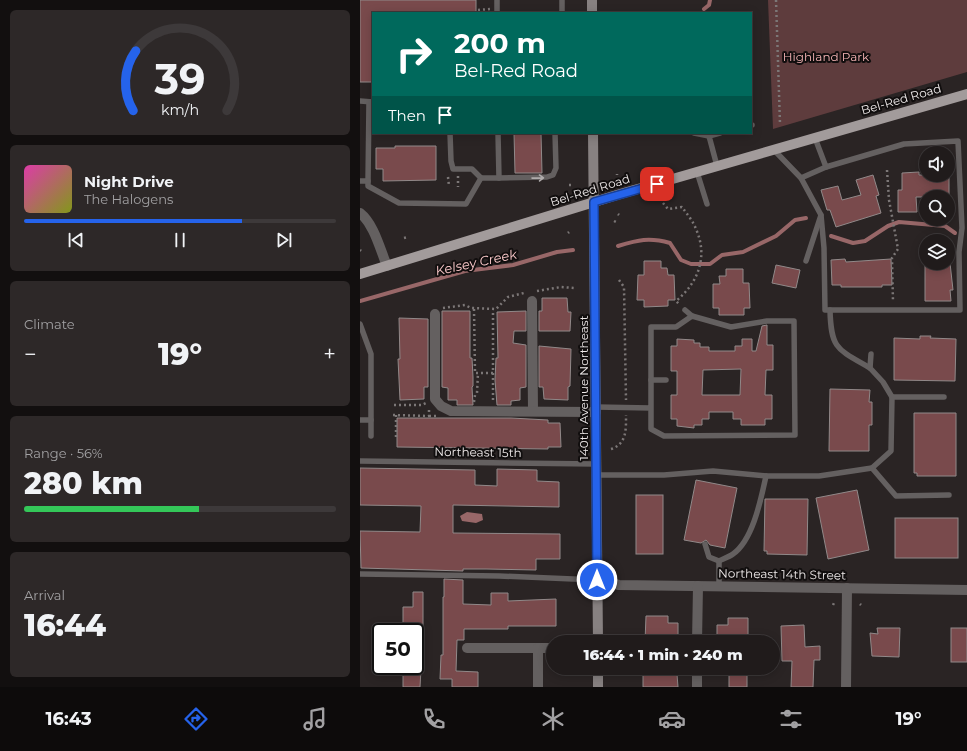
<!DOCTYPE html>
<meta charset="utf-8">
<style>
:root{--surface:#201b1b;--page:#2d2828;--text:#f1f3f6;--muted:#a2a1a3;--line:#3d393a;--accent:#2563eb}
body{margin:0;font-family:Montserrat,sans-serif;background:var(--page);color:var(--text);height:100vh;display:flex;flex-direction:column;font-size:15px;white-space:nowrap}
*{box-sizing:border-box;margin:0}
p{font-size:13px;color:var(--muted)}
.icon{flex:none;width:22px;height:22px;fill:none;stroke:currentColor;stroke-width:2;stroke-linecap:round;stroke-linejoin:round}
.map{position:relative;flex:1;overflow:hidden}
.panel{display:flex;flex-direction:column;gap:10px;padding:10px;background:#120f0f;width:360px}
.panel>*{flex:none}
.top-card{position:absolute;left:12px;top:12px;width:380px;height:122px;border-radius:0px;box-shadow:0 2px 10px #0003,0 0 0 1px var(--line);background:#00695c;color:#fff;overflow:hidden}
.controls{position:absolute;left:559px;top:146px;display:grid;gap:8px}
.controls a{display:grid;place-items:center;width:36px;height:36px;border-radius:50%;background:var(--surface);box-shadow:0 2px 10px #0003,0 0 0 1px var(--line);font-size:20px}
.speed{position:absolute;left:12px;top:623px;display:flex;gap:8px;font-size:20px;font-weight:700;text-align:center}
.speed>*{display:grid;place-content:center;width:52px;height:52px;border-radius:50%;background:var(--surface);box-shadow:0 2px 10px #0003,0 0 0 1px var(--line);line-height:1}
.speed .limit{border:2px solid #111;border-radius:6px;background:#fff;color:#111}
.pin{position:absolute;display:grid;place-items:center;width:34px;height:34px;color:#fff;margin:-17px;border-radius:8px;box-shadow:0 2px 6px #0006}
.me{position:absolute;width:44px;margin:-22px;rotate:0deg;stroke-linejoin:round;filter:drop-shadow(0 0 3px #0008)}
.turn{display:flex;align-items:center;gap:14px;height:84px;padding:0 16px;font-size:18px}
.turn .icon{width:52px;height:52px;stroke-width:2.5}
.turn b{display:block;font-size:28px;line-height:34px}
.then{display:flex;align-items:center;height:38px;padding:0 16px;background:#0003;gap:8px;font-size:15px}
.big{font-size:30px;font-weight:800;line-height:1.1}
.panel .tile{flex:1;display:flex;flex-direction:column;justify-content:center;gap:6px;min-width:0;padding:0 14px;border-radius:6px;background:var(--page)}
.panel .dial{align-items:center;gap:0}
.dial svg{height:104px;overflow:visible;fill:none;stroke:var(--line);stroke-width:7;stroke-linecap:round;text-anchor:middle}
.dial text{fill:var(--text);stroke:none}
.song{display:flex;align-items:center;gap:12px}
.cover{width:48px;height:48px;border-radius:6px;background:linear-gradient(135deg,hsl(320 70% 55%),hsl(70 70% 35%))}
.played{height:4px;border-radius:2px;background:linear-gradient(90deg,var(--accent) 70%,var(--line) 70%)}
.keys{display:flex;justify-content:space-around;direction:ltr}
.heat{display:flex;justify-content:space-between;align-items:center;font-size:22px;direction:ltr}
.charge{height:6px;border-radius:3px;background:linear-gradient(90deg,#34c759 56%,var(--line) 0)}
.trip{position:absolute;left:186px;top:635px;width:234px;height:40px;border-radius:20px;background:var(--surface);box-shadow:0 2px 10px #0003,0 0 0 1px var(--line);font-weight:800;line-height:40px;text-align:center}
.dock{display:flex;height:64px;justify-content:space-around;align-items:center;background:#0d0b0b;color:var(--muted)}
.dock .icon{width:28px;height:28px}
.dock .selected{color:var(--accent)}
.dock b{font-size:18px;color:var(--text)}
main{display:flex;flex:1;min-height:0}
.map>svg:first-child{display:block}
.green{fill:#5e3c3d}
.water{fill:#986768}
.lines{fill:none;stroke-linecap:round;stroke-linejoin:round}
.stream{stroke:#986768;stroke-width:4}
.building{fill:#794a4c;stroke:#918989;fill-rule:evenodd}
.path{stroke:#7c7777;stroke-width:2.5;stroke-dasharray:2 3;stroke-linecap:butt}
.service{stroke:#646060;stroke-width:5.5}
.minor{stroke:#646060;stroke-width:10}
.tertiary{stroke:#646060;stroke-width:10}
.secondary{stroke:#878181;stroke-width:10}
.primary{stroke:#a29b9b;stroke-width:10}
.oneway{stroke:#b0acac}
.route-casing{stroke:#184099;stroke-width:10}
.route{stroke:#2563eb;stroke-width:7}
.labels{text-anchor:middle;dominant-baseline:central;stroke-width:4;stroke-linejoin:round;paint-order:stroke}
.park-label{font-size:12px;fill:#f6b5b6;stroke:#110e0e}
.street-label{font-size:12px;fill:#efeaea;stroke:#110e0e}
.water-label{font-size:13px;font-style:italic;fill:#fdcbcc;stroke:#110e0e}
</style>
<main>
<section class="panel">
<div class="tile dial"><svg viewBox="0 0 100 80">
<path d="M14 69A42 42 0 1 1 86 69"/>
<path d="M14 69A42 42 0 0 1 16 23" stroke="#2563eb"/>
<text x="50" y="56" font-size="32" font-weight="700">39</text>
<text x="50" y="72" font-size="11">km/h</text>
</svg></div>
<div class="tile">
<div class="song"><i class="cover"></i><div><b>Night Drive</b><p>The Halogens</p></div></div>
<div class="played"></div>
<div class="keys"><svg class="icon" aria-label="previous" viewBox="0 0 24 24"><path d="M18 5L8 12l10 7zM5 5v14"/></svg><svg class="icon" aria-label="pause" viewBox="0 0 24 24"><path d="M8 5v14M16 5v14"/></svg><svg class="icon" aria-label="next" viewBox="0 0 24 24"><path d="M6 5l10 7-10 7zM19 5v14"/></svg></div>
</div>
<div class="tile"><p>Climate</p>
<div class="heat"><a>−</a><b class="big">19°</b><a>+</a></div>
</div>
<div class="tile"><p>Range · 56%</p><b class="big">280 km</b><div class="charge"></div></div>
<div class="tile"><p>Arrival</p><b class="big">16:44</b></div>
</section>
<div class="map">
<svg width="607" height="687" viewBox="0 0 607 687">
<rect width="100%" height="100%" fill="#2a2424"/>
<path class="green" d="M408,0H607V72L413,129Z"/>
<path class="water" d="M107,512L122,514L123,520L116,523L102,521L100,516Z"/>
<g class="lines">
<g class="stream">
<path d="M344,9L349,5L350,0"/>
<path d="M471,236L493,243L505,241L528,226L539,222L585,226L595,233"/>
<path d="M258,246C278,240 289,237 310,243L321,260L331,264H350L362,255L383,252L416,236L435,220L446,218"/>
<path d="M0,301L105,271L153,265L197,252L213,250"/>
</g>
</g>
<g class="building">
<path d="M0,0H116V13H13V82H0Z"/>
<path d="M154,133H181L182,173H155Z"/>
<path d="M35,146H76V180L23,181V169H16V148H35Z"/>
<path d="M559,172V175H589V197H556L557,212H538V190H542V173Z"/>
<path d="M513,175L519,195L516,196L521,213L476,227L470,210H467L461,190L478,186L482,200L501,195L496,180Z"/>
<path d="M485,259L486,262L531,259L532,285H522V287H481V285H472L471,260Z"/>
<path d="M284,261H301V268H307L308,275H314L315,300H308V306L284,307V300H277L278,275H284Z"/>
<path d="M565,263H590L593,290H590L591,301H565Z"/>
<path d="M416,265L440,270L436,288L412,283Z"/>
<path d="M366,269H383V283H389L390,308H384V315H359V308H353V284H360L359,276H366Z"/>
<path d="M182,298H207L208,312H211L210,331H179V311H182Z"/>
<path d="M82,311H110V358H112L113,377V386L112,387L113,405H97V400H88V388L82,387Z"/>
<path d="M166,311V331H154L153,343L166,345V387L160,388V400L151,401V405H137L135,380L136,358H138L137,312Z"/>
<path d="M39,318L68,319V387H64V399L40,400L38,359H40Z"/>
<path d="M407,325V345H413V370H406L405,395H412V419H405V425H381V419H373V412H349V419H342V425H334V428L317,426V419H311V395H317V371H311V346H317V339L334,340V343H340V347H349V351H375V346H382V339H392V351H396L402,326ZM381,369L380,395H342L343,370Z"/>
<path d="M560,336H571L570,338L596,339L595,381L534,380V338L560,339Z"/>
<path d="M179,346L211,349L210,386L208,387V400L184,399L183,387H179Z"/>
<path d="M470,389L510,390L509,402H512V425H509V451H469Z"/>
<path d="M554,413H596V476H557V473H554Z"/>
<path d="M37,418H151L188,420V423H200L201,447H188V449L37,447Z"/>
<path d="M0,468L115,470V485L137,486V469L177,470V481L199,482V507L93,505V533L200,534V559H176V570L126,569H103V571L1,568L0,531L60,532L61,506L0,505Z"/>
<path d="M336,480L377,488L365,548L350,545L346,540L341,543L324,540Z"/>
<path d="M497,490L509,550L468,559L456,498Z"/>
<rect x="276" y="495" width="27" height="59"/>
<path d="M405,499H448L447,555L407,554V551H404Z"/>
<rect x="535" y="518" width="63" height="40"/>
<path d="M84,579L103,580V604L131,605V593H148V601L196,599V626H148V629H104V640H97L96,671L118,672V687H92V679H80L81,655H83V597H84Z"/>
<path d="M53,592H63V632H43V607H53Z"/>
<path d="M286,616H308V623H318V642H285Z"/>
<path d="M368,618H388V642H357V625H368Z"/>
<path d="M444,625L445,647L460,646V660H454L453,687H431L432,661H422L421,626Z"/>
<path d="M517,628H540L539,657L512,656L510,633L518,634Z"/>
<rect x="591" y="628" width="16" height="34"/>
<rect x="369" y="668" width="18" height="19"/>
<path d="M43,669H61L60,687H43Z"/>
<path d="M283,674H317L318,687H283Z"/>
</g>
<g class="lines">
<g class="path">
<path d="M416,0L420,124"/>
<path d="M118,10L130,9"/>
<path d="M527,170L529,200L538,249L532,258L533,302"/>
<path d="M257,175V174"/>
<path d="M98,176V187"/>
<path d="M88,177L89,186"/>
<path d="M209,185H212"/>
<path d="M207,192L208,194"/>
<path d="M303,203L308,209L322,207C327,214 333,221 336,229C348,256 339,282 316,301L320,305"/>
<path d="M258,214L259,215"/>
<path d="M254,221L256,222"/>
<path d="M208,233L209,232"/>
<path d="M44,238L48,237"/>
<path d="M0,250L1,251"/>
<path d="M259,280L264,287L266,400"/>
<path d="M177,291L201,287L215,288"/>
<path d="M83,308L105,305L111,308L136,309L148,297L164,293"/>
<path d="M114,309L115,373H133"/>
<path d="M133,313V400"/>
<path d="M114,402L115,395L117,393L118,373"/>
<path d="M34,405H62L66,403"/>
<path d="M33,415L69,416V410"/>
<path d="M69,416H77"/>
<path d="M36,437V415"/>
<path d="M251,449C267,444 266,429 266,415"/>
<path d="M500,604L501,605"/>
<path d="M473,605L474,603"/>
</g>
<g class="service">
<path d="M137,0V13"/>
<path d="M202,13V0"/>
<path d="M0,101L13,102"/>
<path d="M391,125H392"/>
<path d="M90,133L91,161L93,169H112L121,178"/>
<path d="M334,133L349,136"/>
<path d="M455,138L466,167L544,144L598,141L602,228L599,252L600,310H465L464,248L461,215"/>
<path d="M414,150L441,178L461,215L446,261"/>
<path d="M357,166L349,136L360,133"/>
<path d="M337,172L347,204"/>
<path d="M139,178L187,177L193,175L196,168L195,133"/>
<path d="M441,178L466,167"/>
<path d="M0,181H8V186L39,203L106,204L121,178H139L138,133"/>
<path d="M8,181L9,102"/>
<path d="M325,310L332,316"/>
<path d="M470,310C471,349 477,349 510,368"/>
<path d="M0,324L11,354V420H0"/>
<path d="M511,354L510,368L523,382L532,397"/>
<path d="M291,380H306"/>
<path d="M236,407L291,408V327H316L332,316L371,327L407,321H434L435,435L304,436L291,429V408"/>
<path d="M11,420V436"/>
<path d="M0,461L236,464"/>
<path d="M512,468L531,451L532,397H584"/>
<path d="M236,475H304L353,471L406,476H459L512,468L536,496L589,495"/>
<path d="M345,544L349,557L359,561C363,559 369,557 373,554C393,540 401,499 406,476"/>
<path d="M359,561V586"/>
<path d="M0,574L139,576L237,580"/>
</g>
<g class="minor">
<path d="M172,301L173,411"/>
<path d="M75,314V399L81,406L91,411L236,412"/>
<path d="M237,580L259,585L607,590"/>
<path d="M337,642L338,586"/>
<path d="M107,648H193"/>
<path d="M178,687V648"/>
<path d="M337,687V668"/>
<path d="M486,687L487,588"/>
</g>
<path class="tertiary" d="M0,213C14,224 20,249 27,266"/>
<g class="secondary">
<path d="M232,13V0"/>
<path d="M233,133L238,642"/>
<path d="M238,668V687"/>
</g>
<path class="primary" d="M0,274L257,195L607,94"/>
</g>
<defs><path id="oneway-shaft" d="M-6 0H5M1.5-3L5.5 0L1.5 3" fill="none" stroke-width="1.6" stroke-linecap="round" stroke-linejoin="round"/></defs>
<use class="oneway" href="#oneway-shaft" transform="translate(178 178) rotate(-1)"/>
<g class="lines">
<g class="route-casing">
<path id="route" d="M237,580L234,202L297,184"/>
</g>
<use href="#route" class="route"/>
</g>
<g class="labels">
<g class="park-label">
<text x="466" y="56">Highland Park</text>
</g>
<g class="street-label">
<text transform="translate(541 99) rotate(-16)">Bel-Red Road</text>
<text transform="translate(230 190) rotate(-17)">Bel-Red Road</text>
<text transform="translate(223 388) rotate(-90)">140th Avenue Northeast</text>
<text transform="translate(118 452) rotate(1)">Northeast 15th</text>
<text transform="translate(422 574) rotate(1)">Northeast 14th Street</text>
</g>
<g class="water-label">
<text transform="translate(116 262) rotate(-12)">Kelsey Creek</text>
</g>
</g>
</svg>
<div class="controls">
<a><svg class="icon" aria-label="sound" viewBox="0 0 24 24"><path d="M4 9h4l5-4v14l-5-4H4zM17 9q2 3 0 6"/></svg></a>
<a><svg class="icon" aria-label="search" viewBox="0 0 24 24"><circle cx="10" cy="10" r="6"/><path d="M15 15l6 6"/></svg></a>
<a><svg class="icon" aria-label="layers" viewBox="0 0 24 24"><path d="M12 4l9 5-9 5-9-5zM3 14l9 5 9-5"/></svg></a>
</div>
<div class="speed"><div class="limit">50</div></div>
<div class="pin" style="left:297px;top:184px;background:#d93025"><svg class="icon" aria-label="arrive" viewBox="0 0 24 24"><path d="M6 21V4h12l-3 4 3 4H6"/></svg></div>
<svg class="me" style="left:237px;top:580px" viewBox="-20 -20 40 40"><circle r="17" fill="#2563eb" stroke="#fff" stroke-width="3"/><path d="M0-11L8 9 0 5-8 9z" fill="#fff"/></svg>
<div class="trip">16:44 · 1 min · 240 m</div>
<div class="top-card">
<div class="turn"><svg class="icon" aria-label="right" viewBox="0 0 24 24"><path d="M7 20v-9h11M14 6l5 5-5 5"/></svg><div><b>200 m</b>Bel-Red Road</div></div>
<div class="then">Then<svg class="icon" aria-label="arrive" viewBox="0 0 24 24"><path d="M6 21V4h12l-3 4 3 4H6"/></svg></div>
</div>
</div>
</main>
<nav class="dock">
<b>16:43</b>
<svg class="icon selected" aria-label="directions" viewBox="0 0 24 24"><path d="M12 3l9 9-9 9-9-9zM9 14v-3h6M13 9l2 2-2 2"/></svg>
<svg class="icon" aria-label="music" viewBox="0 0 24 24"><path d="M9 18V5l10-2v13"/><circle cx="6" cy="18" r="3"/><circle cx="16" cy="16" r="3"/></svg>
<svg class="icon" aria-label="phone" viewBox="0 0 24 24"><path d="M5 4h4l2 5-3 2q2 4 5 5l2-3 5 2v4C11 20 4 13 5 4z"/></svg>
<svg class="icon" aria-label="climate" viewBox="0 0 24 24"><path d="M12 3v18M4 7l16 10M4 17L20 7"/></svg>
<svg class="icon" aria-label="car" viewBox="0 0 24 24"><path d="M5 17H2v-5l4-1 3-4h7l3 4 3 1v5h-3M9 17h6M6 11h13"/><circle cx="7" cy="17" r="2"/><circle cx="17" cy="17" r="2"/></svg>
<svg class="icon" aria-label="filters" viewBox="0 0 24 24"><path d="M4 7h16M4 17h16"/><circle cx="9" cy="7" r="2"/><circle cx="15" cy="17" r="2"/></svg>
<b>19°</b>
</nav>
